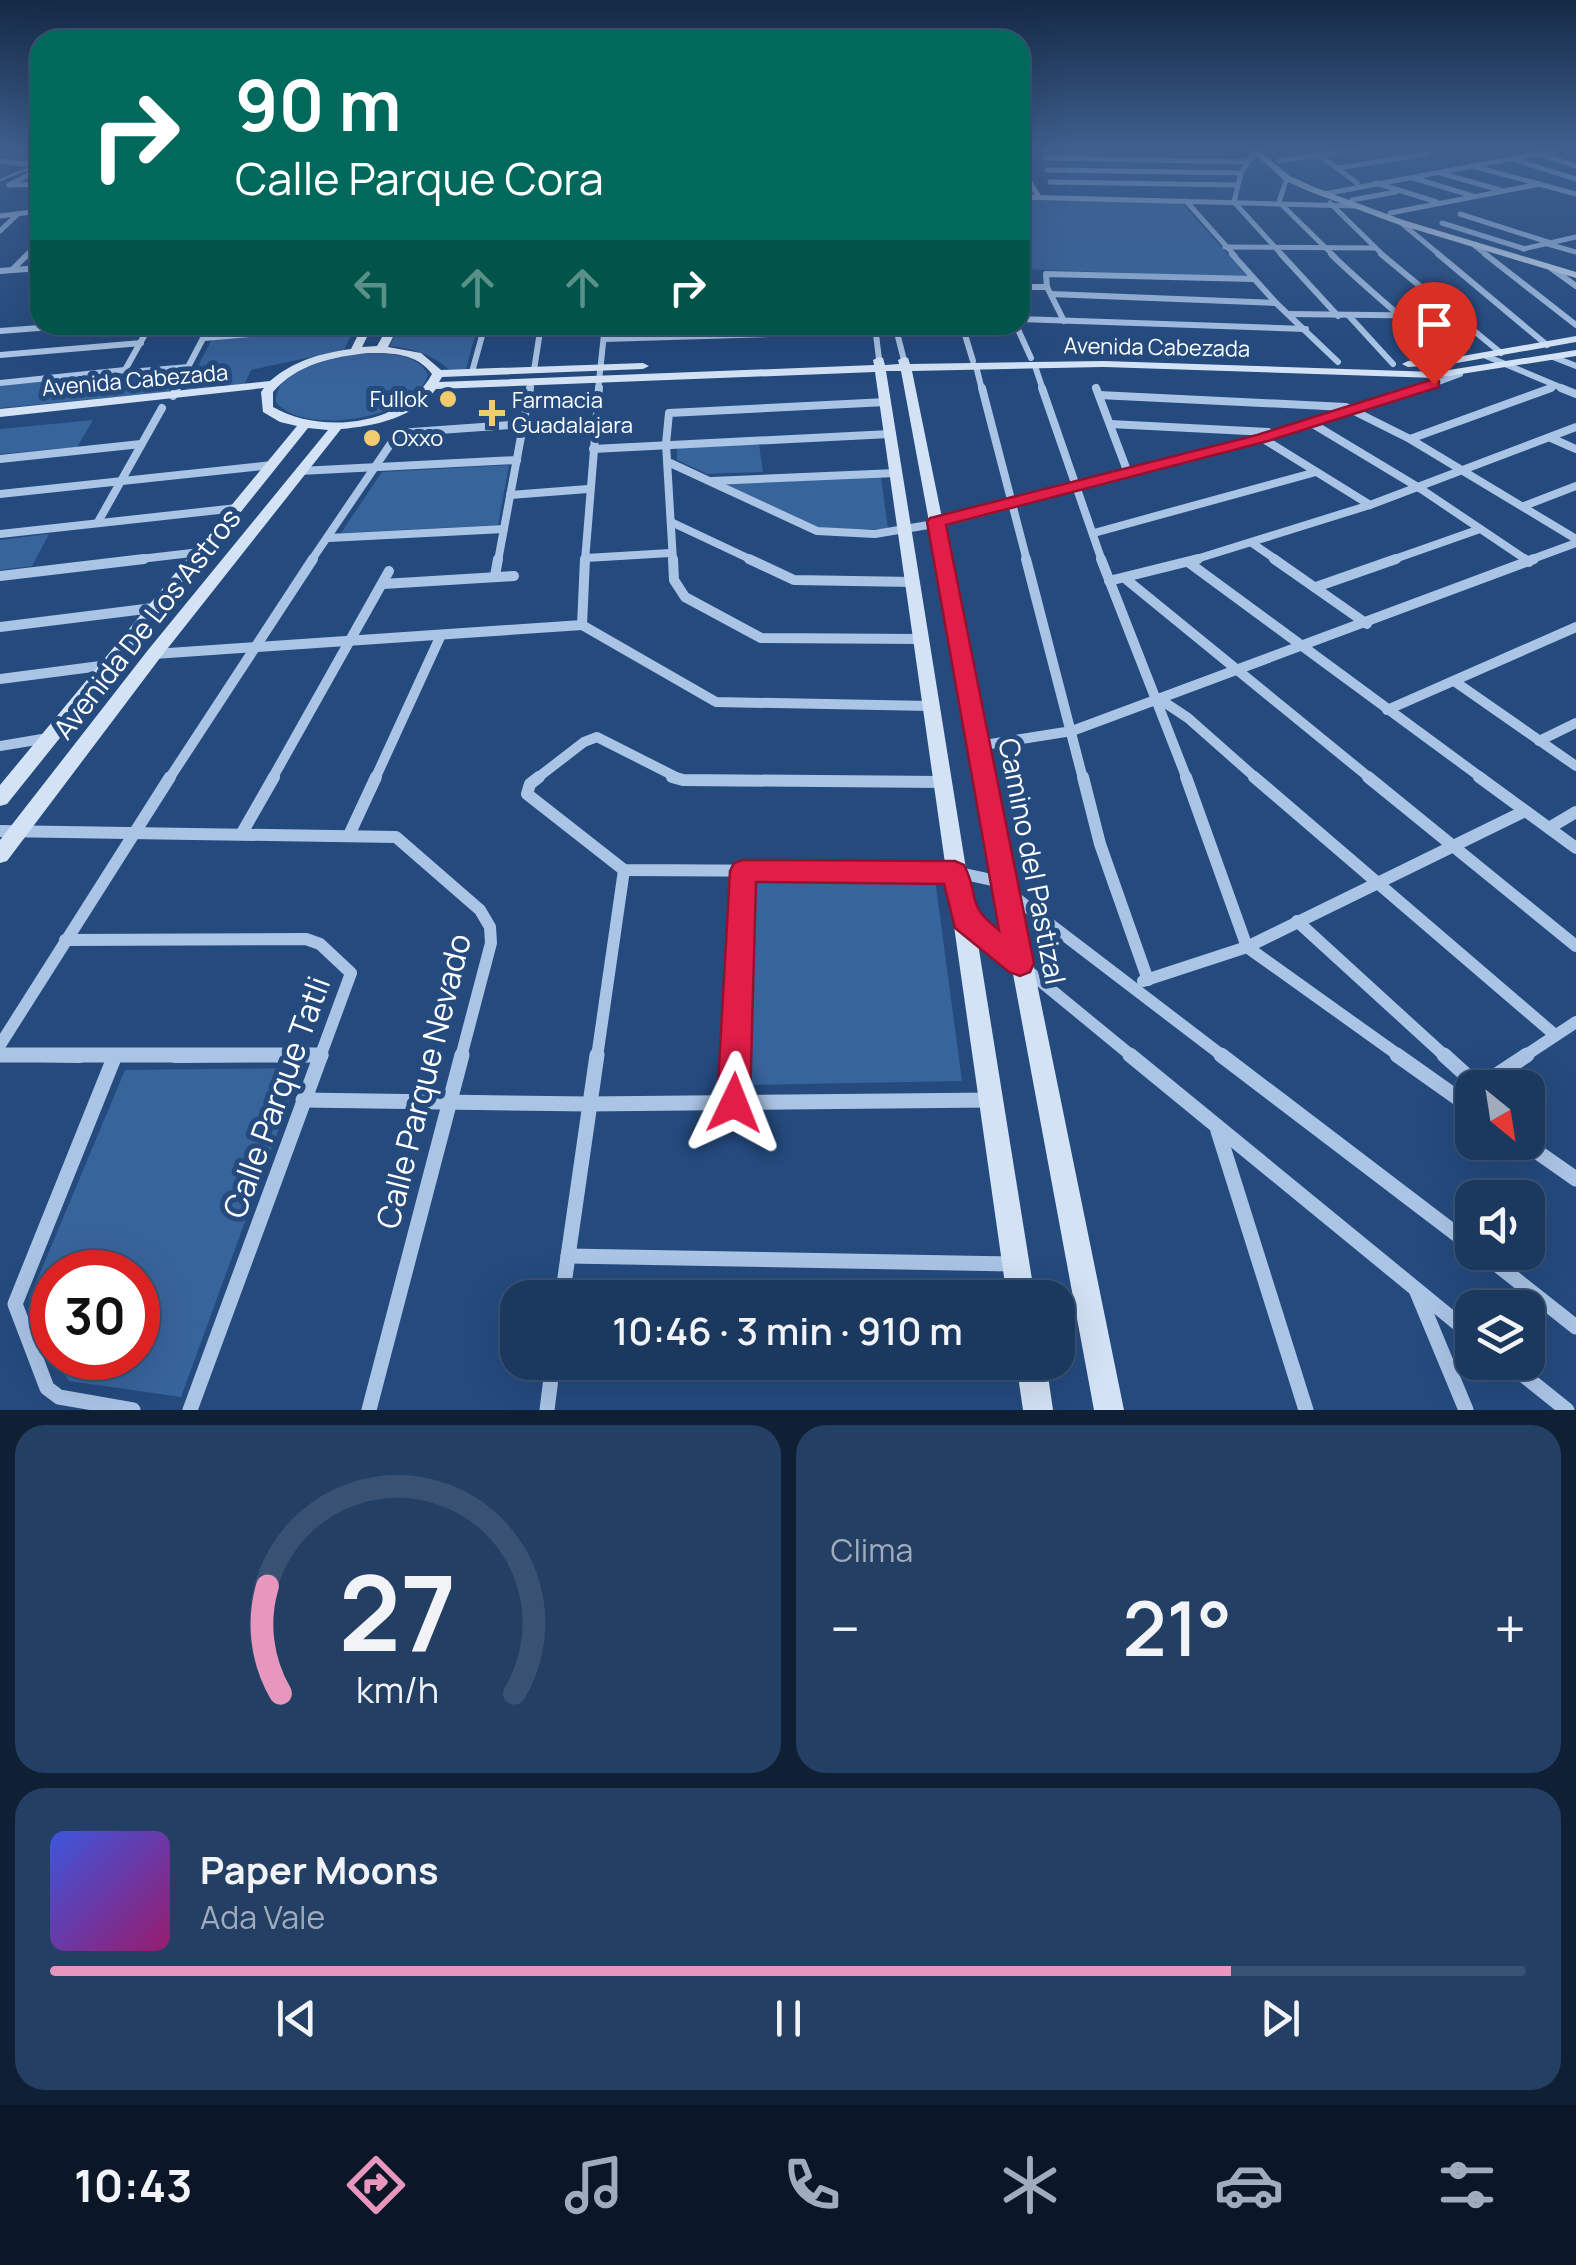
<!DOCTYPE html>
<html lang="es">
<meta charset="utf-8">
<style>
:root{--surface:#1b385e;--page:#243f64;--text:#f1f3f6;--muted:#a0acbc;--line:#395273;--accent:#e797bd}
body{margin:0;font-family:Manrope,sans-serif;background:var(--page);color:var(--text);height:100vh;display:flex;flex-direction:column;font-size:38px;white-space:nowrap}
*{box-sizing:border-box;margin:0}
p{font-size:32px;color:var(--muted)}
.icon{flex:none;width:55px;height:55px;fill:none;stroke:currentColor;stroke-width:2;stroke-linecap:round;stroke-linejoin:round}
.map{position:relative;height:1410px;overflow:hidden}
.drawer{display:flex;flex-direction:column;gap:15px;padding:15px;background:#0f1f34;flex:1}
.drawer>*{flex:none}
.hud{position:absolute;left:30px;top:30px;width:1000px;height:305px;border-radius:30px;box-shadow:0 10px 40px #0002,0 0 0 2px var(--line);background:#00695c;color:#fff;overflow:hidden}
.needle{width:65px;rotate:150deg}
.fabs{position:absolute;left:1455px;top:1070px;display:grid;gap:20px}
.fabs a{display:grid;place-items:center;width:90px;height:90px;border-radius:20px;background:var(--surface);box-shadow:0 10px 40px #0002,0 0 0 2px var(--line);font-size:50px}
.speed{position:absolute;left:30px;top:1250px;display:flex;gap:20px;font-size:50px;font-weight:700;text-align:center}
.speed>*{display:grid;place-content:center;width:130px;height:130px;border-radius:50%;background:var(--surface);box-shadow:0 10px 40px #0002,0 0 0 2px var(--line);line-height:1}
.speed .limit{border:15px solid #d22;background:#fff;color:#111}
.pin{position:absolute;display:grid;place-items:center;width:85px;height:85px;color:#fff;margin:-102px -42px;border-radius:50% 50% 50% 0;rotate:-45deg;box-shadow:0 0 10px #0007}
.pin .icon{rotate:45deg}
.me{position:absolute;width:110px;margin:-55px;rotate:2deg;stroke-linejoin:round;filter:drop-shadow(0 0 8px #0008)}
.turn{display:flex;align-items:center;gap:35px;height:210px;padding:0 40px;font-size:45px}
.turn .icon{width:130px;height:130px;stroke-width:2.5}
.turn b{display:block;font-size:70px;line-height:85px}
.lanes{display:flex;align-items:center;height:95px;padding:0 40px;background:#0003;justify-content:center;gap:50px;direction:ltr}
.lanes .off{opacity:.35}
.big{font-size:75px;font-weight:600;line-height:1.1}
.drawer .widget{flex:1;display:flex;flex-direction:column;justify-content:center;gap:15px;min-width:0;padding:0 35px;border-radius:30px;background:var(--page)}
.drawer .dial{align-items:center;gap:0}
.dial svg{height:260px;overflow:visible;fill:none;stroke:var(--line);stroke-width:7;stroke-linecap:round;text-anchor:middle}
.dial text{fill:var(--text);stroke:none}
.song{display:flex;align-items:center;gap:30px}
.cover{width:120px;height:120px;border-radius:15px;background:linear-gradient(135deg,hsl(230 70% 55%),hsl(320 70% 35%))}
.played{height:10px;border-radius:5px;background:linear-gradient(90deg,var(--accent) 80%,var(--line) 80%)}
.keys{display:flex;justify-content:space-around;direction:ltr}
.heat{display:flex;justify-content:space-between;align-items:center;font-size:55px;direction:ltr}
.drawer .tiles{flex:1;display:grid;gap:15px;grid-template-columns:1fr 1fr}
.widget:last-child{grid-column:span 2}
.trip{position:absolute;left:500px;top:1280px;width:575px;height:100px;border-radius:30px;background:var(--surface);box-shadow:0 10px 40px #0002,0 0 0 2px var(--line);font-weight:600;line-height:100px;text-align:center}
.tabs{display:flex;height:160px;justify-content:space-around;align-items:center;background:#0b1626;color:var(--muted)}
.tabs .icon{width:70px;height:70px}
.tabs .on{color:var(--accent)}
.tabs b{font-size:45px;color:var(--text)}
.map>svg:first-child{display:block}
.green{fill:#38649c}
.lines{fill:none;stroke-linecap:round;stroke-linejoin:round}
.stream{stroke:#9ebfe7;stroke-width:2.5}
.street-far5{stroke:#aac4e6;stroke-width:5}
.street-far4{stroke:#aac4e6;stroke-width:6}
.street-far3{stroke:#aac4e6;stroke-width:8}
.street-far2{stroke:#aac4e6;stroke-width:10}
.street-far1{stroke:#aac4e6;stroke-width:12}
.street{stroke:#aac4e6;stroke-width:15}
.secondary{fill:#d3e2f5;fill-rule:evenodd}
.route{fill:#e11d48;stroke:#92132f;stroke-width:2.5}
.poi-dot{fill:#f0cc6e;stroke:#244a7e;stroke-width:4}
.labels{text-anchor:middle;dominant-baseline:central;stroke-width:10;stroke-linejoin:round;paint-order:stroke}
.far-street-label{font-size:22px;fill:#fff;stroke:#244a7e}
.far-poi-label{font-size:22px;fill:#fff;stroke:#244a7e;text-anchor:start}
.street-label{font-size:28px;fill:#fff;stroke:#244a7e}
.near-street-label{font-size:32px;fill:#fff;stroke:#244a7e}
</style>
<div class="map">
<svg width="1576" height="1410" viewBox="0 0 1576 1410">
<rect width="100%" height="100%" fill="#244a7e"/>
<g class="green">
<path d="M1020,198L1181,202L1248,277L1020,269Z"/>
<path d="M478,325L466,369L450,370C432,354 413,349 390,346L399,326Z"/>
<path d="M355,326L344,350L251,370L244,385L185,391L212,339Z"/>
<path d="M372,353C393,354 417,354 428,374C417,419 303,437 276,402C276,362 343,355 372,353Z"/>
<path d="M184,368L169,392L0,408V384Z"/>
<path d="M93,420L77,447L0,454V429Z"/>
<path d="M759,444L763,472L707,474L677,460V448Z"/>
<path d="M509,465L498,525L341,533L382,472Z"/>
<path d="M881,477L888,529L821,530L723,484Z"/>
<path d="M49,534L32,566L0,570V540Z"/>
<path d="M935,879L962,1081L749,1085L753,881Z"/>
<path d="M301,1068L181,1397L69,1381L54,1358H138V1272H52V1354L30,1297L125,1070Z"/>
</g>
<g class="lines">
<path class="stream" d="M0,180L40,164"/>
<g class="street-far5">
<path d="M24,149L40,152"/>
<path d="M1255,152L1241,173L1234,202L1283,256"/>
<path d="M1539,154L1576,166"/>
<path d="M1319,155L1357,183"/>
<path d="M1045,158L1247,162"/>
<path d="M1515,160L1576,179"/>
<path d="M0,161L23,164L40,160"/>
<path d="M1279,161L1356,149"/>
<path d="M1020,166L1039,197"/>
<path d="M1476,167L1576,194"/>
<path d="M1338,168L1426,154"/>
<path d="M1047,170L1241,173"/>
<path d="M1440,173L1500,190"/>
<path d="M1287,178L1279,202L1334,256"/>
<path d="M1413,178L1473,196"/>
<path d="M1050,182L1236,185"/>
<path d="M1376,183L1437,202"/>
<path d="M9,185L40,169"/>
<path d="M9,185L40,184"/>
<path d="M1324,194L1563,149"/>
<path d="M1020,197L1355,206"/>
<path d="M1352,200L1396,192"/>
<path d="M1186,201L1235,256"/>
<path d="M1330,203L1384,256"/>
<path d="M1390,213L1540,184"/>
<path d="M1460,214L1551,243"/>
<path d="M0,216L40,211"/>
<path d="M1400,222L1441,256"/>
<path d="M1442,223L1525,249"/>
<path d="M0,231L18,214"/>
<path d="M1548,244L1576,252"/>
<path d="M1475,246L1488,256"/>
<path d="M1225,247L1374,248"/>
<path d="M1523,249L1576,237"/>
<path d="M26,256L40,241"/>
</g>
<g class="street-far4">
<path d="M1232,254L1276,303L1338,362"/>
<path d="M1281,254L1338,316"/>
<path d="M1331,254C1370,292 1411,324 1451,361"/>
<path d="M1381,254L1501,353"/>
<path d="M1438,254L1547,345"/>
<path d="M1485,254L1576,325"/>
<path d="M1551,268L1576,286"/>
<path d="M13,269L28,254"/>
<path d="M0,271L40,268"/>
<path d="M1020,287H1047"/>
<path d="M1051,294L1276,303"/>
<path d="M1290,314L1451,316"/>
<path d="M1350,317L1393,364"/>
<path d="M1020,319L1306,329"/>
<path d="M1064,321L1047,287L1046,274L1254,279"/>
<path d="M895,325L904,360"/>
<path d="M962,325L973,361"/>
<path d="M1016,325L1031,358"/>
<path d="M875,326L879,359"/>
<path d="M0,331L78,325"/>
<path d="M204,338L354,325"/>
<path d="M604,339L876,331"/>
<path d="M0,355L141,343"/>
<path d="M1486,356L1567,390"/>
<path d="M1553,357L1576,366"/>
<path d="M976,366L982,390"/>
<path d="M1035,366L1043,390"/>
<path d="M534,370L541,325"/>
<path d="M141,371L189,367"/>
<path d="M472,372L485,325"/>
<path d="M0,383L125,370L144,336"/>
<path d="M176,390L210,325"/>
<path d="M530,390L531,383"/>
<path d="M598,390L605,325"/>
<path d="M1417,390L1460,374"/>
<path d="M1544,390L1556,386"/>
</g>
<g class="street-far3">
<path d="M982,388L1027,561"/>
<path d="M1042,388L1102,561"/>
<path d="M1096,388L1128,473"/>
<path d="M1561,388L1576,394"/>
<path d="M1099,395L1346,407L1410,439L1576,539"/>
<path d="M173,396L177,388"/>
<path d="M1110,424L1268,432"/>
<path d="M1313,424L1421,489L1528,561"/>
<path d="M1262,438L1370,505"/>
<path d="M1551,438L1576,449"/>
<path d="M1410,439L1551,388"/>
<path d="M593,449L890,434"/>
<path d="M0,459L141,444"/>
<path d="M668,462L817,531L875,534L946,522L1271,436L1424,388"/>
<path d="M300,471L517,460"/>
<path d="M712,481L896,473"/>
<path d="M0,494L272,465"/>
<path d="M510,495L588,489"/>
<path d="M1524,506L1576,486"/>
<path d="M98,522L162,408"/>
<path d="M671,522L754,561"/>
<path d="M1094,533L1316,472"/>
<path d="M0,534L237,508"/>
<path d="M329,538L504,529"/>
<path d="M1252,543L1278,561"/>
<path d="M586,558L670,553"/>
<path d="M123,561L200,552"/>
<path d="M311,561L398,433L523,424"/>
<path d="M498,561L530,388"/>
<path d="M585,561L599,388"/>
<path d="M673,561L666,444L669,413L886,402"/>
<path d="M1190,561L1370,505L1576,427"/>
<path d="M1389,561L1480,529"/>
<path d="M1527,561L1576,543"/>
</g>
<g class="street-far2">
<path d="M673,559L674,580L685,597L761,638L921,639"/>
<path d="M749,559L794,580L913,582"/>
<path d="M1026,559L1083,779"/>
<path d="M1101,559L1187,779"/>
<path d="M1274,559L1367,624"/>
<path d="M1524,559L1529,562"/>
<path d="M1188,562L1483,779"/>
<path d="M0,576L144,559"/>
<path d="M495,576L498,559"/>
<path d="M1127,580L1371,779"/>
<path d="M1109,581L1198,559"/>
<path d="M383,584L514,576"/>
<path d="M1316,587L1396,559"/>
<path d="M582,625L716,702L930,706"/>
<path d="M582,625L585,559"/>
<path d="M0,627L153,608"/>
<path d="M154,654L582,625"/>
<path d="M0,679L108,665"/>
<path d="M1454,681L1576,766"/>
<path d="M1158,698L1188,718L1257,779"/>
<path d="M1387,710L1576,627"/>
<path d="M1539,741L1576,723"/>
<path d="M0,746L48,738"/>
<path d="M978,746L1072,731L1534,559"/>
<path d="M169,779L313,559"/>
<path d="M272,779L389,571"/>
<path d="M375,779L441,635"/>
<path d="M536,779L584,742L597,737L680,779"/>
</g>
<g class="street-far1">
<path d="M539,777L530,784L527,794L624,870L955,872L992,880L1224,1057"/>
<path d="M672,777L683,780L942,782"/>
<path d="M1083,777L1100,844L1148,980"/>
<path d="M1186,777L1247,947L1401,1057"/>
<path d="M1254,777L1555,1035"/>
<path d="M1368,777L1576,946"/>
<path d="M1479,777L1576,848"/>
<path d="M1549,828L1576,812"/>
<path d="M0,831L396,837L480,910L490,927L491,943L461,1057"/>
<path d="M242,833L274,777"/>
<path d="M350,833L376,777"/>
<path d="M966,920L1133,1057"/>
<path d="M1297,921L1446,1057"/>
<path d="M65,940L306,939L320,944L351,973L320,1057"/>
<path d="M1143,981L1247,947L1525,811"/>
<path d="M0,1045L170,777"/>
<path d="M0,1055L80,1057"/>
<path d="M175,1057L321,1055"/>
<path d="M597,1057L624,870"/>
<path d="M735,1057L743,871"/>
<path d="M1523,1057L1576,1022"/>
</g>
<g class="street">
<path d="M0,1055H321"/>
<path d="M1130,1055L1472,1335"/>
<path d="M1221,1055L1472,1246"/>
<path d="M1397,1055L1472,1108"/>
<path d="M1444,1055L1478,1086"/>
<path d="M114,1058L15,1304L47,1388L59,1397L133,1410"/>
<path d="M1477,1088L1527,1055"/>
<path d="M303,1100L588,1104L992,1100"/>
<path d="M733,1103L735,1055"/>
<path d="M1218,1131L1306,1410"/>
<path d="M1523,1142L1576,1179"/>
<path d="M1481,1252L1576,1327"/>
<path d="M568,1256L1012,1264"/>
<path d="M1417,1292L1466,1410"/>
<path d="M562,1298L597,1055"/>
<path d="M1507,1362L1567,1410"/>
<path d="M190,1410L321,1055"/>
<path d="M369,1410L462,1055"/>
<path d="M547,1410L553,1362"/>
</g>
<g class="secondary">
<path d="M1249,149H1257L1290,176L1314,187L1403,220L1576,272V278L1397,224L1308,191L1284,180Z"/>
<path d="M363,325H373L362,347L377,346L389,325H399L388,347L421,353L441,370L643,363L649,366L643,369L442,377L439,382L874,365L873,360L879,357L883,358L885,365L899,364L898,360L904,357L908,358L910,364L1104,361L1436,372L1576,350V356L1436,378L1104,367L912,371L1124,1410H1094L901,371H886L1035,1298H1007L875,372L436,389C414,418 375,426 341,429L160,658L7,861L0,863V840L148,650L328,430L308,428L7,804L0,806V785L297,426L280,422L263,412L261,392L264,388L0,417V409L270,381C293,361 321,353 351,349ZM368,353C393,353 416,353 432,374C404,426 321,435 273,407V392C297,364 332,357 368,353Z"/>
<path d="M1576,336V342L1451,364L1408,367L1402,364L1408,361L1451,358Z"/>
<path d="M1016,1362H1046L1053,1410H1023Z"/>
</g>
</g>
<linearGradient id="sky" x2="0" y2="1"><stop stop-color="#142945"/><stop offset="0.43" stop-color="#3f608f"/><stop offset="1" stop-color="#3f608f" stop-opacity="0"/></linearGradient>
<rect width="1576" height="347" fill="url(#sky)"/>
<path class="route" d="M1434,379L1439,381V387L1268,441L946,525L1034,963L1030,972L1020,976L1009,972L955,928L944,884L756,882L750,1103L745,1114L734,1119L722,1114L717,1103L730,871L734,863L743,860L955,861L964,865C981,898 964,903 999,930L927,522L930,518L1257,435Z"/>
<g class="poi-dot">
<circle cx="448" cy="399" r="10"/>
<path d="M487 398h10v10h10v10h-10v10h-10v-10h-10v-10h10z"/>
<circle cx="372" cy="438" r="10"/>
</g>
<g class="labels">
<g class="far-street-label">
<text transform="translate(1157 347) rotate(1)">Avenida Cabezada</text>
<text transform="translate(135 380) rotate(-5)">Avenida Cabezada</text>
</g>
<g class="far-poi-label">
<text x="428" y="399" text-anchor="end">Fullok</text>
<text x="512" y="400">Farmacia<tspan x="512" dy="25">Guadalajara</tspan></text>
<text x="392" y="438">Oxxo</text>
</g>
<g class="street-label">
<text transform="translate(146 623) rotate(-52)">Avenida De Los Astros</text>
<text transform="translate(1033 861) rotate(79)">Camino del Pastizal</text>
</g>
<g class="near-street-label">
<text transform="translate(423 1081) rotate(-76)">Calle Parque Nevado</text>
<text transform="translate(276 1097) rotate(-70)">Calle Parque Tatli</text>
</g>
</g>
</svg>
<div class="fabs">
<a><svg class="needle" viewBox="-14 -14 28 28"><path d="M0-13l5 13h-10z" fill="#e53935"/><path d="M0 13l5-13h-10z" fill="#a0acbc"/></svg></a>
<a><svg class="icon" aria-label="sound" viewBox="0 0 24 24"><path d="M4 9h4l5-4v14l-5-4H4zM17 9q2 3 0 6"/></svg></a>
<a><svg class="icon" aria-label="layers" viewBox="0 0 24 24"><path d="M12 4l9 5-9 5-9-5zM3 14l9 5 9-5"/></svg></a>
</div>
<div class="speed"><div class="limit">30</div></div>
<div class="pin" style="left:1434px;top:384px;background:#d93025"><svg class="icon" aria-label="arrive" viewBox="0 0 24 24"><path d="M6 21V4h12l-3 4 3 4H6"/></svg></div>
<svg class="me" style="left:734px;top:1103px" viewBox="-20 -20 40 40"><path d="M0-17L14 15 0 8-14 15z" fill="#e11d48" stroke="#fff" stroke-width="4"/></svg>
<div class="trip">10:46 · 3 min · 910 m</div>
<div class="hud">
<div class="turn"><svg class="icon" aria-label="right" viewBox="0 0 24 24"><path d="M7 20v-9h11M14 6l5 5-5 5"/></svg><div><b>90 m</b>Calle Parque Cora</div></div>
<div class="lanes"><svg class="icon off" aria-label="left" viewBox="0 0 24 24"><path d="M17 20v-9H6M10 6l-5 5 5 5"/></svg><svg class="icon off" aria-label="ahead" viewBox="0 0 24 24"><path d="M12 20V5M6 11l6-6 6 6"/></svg><svg class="icon off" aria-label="ahead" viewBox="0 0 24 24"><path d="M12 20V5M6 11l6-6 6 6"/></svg><svg class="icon" aria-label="right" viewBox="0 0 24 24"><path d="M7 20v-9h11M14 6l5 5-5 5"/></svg></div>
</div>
</div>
<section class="drawer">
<div class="tiles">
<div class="widget dial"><svg viewBox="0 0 100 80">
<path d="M14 69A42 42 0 1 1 86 69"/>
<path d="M14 69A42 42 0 0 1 10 36" stroke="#e797bd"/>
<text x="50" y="56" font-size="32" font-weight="700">27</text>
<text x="50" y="72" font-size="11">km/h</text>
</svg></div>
<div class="widget"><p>Clima</p>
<div class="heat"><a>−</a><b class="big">21°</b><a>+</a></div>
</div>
<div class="widget">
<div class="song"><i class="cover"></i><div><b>Paper Moons</b><p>Ada Vale</p></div></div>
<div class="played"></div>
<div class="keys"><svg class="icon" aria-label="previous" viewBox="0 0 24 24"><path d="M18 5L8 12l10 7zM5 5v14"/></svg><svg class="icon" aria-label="pause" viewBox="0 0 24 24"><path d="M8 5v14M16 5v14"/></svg><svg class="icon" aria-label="next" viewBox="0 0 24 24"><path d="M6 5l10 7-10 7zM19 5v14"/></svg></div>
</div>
</div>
</section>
<nav class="tabs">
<b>10:43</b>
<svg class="icon on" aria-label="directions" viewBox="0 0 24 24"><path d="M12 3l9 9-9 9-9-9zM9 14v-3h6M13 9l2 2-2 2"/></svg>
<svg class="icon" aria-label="music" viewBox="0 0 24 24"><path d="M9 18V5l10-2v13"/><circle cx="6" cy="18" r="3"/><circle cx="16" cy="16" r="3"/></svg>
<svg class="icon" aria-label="phone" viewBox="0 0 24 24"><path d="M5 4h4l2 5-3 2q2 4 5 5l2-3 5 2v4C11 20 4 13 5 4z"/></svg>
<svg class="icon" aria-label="climate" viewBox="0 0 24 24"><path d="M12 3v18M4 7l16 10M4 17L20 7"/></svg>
<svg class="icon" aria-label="car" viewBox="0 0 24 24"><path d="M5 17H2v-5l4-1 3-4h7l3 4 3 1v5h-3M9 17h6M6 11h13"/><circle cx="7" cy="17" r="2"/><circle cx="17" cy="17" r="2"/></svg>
<svg class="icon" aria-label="filters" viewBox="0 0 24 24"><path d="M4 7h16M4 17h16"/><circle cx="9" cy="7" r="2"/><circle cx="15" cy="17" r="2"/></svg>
</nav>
